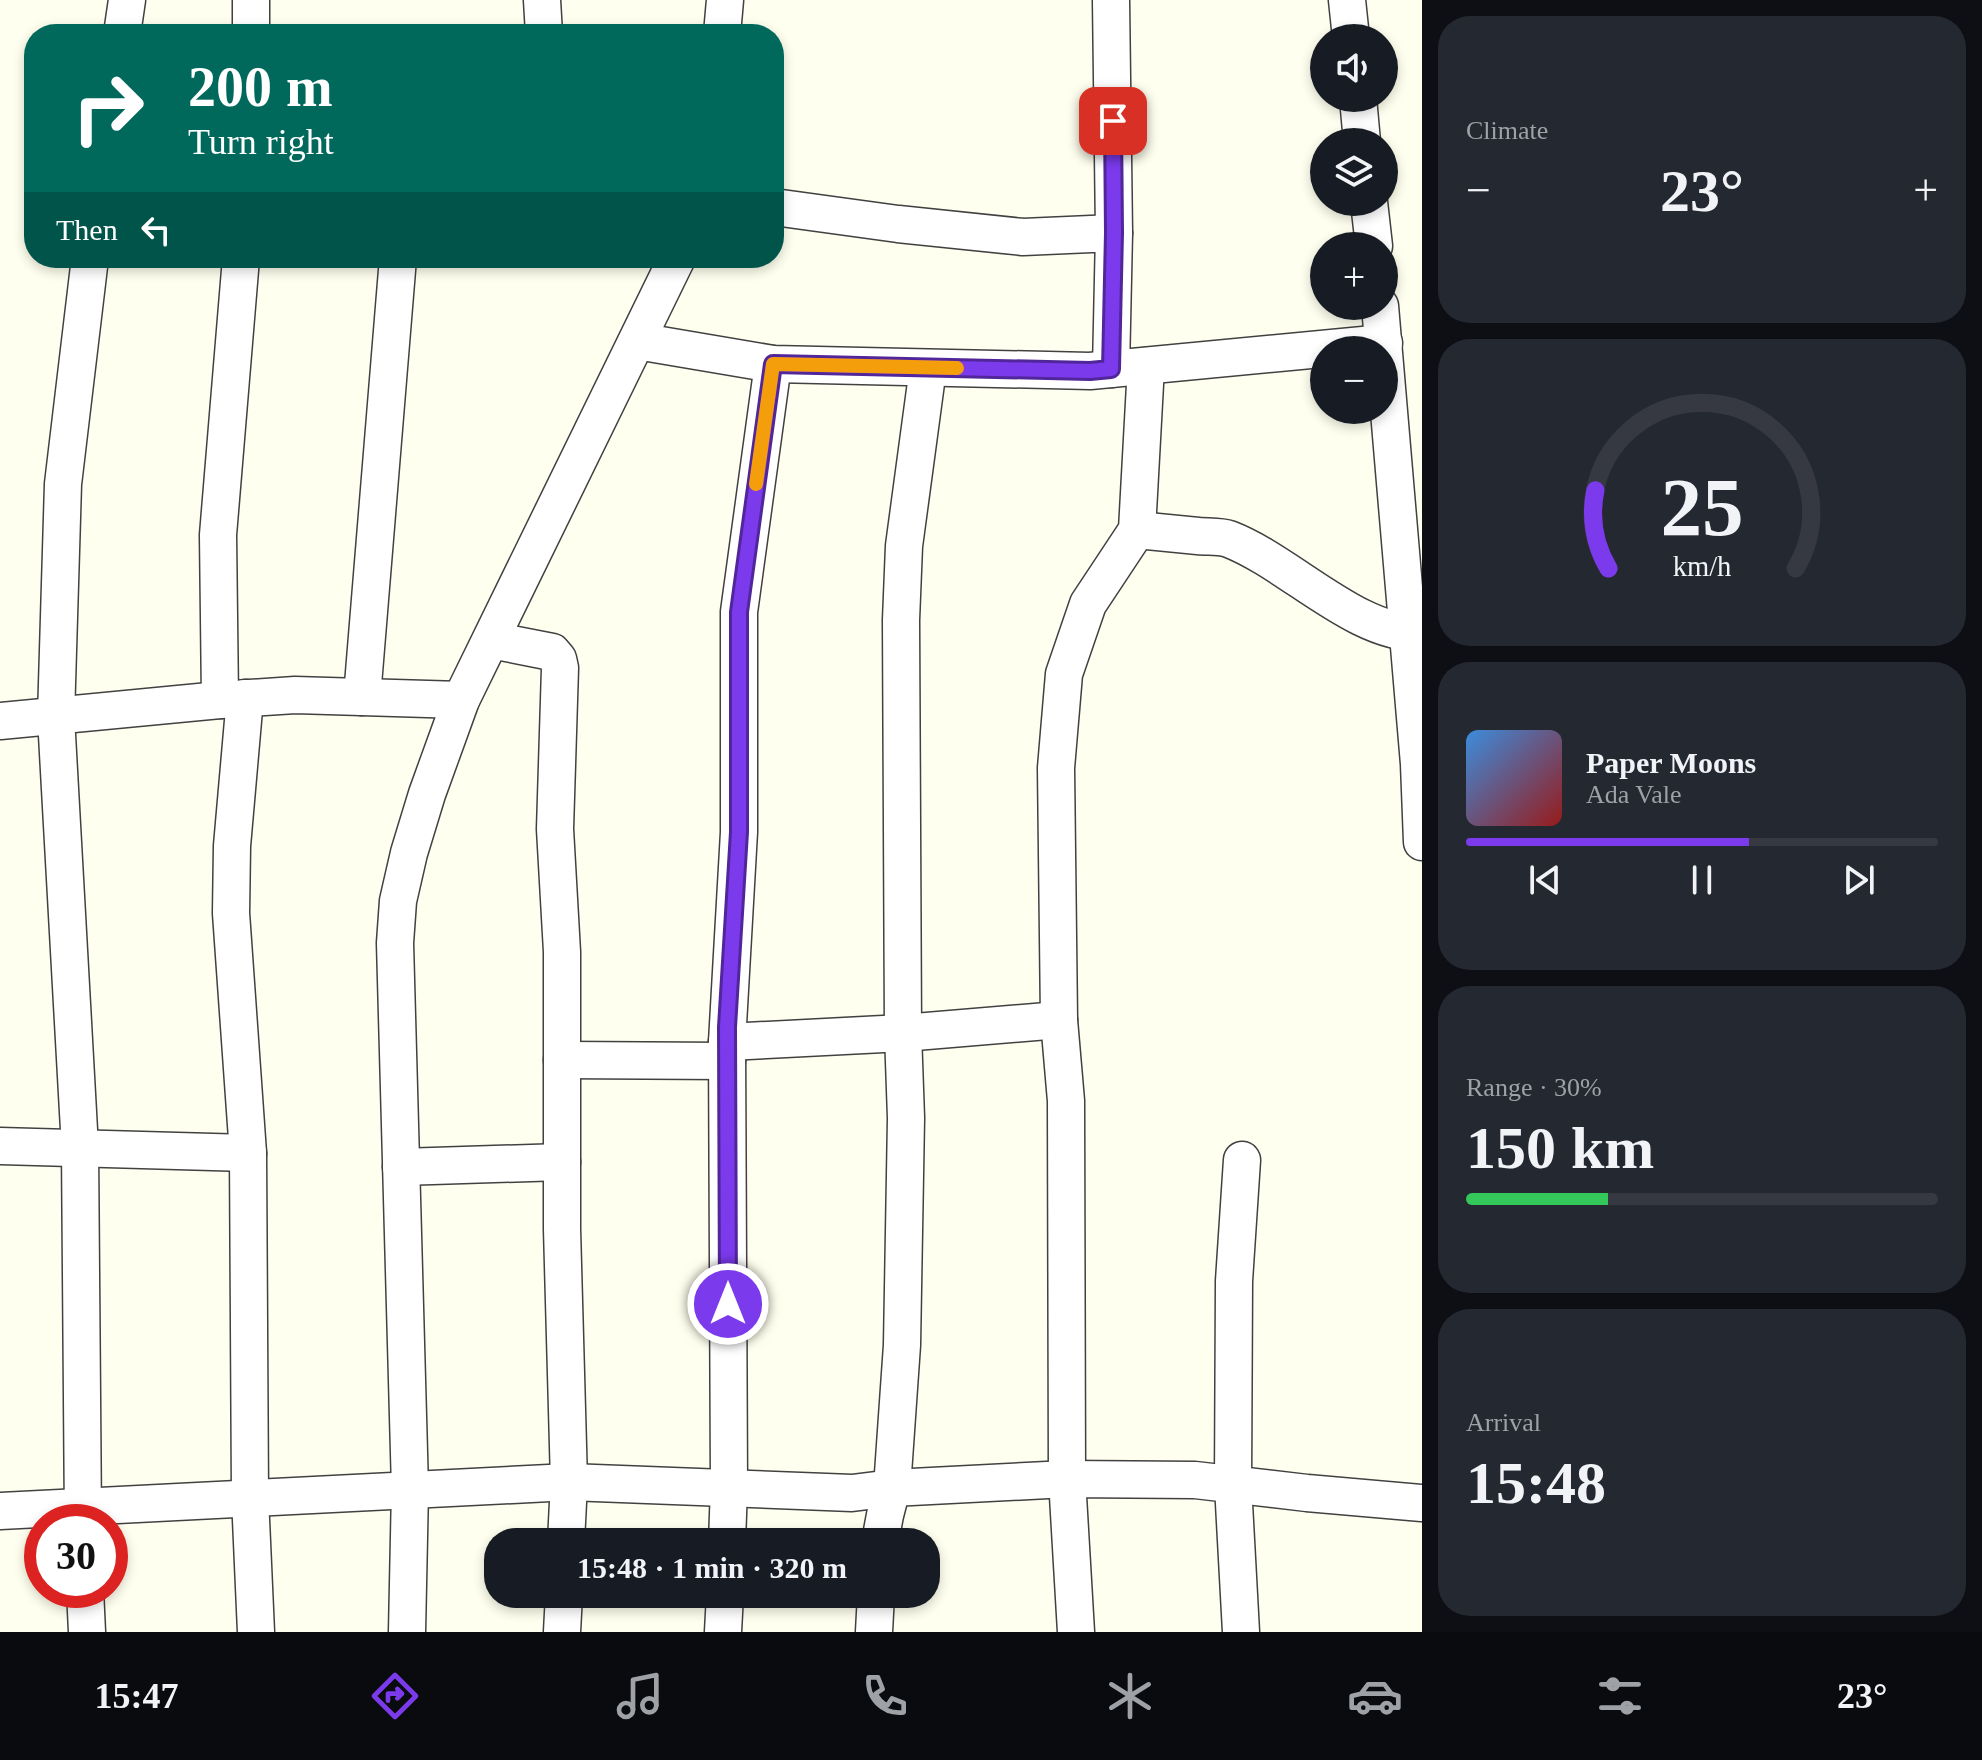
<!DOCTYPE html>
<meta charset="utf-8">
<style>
:root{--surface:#171b24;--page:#242831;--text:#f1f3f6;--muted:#9ea1a6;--line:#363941;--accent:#7c3aed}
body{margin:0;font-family:Georgia,serif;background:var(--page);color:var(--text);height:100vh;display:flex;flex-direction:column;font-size:30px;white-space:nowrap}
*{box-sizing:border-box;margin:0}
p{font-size:26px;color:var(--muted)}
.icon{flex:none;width:44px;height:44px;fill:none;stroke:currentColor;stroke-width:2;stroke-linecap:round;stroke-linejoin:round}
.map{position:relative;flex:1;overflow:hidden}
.details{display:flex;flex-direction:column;gap:16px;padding:16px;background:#0d0f14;width:560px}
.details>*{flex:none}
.top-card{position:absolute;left:24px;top:24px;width:760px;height:244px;border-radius:32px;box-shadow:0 4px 12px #0003;background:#00695c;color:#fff;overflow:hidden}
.controls{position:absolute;left:1310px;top:24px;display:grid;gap:16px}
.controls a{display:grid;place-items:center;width:88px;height:88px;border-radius:50%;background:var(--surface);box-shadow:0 4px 12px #0003;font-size:40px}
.speed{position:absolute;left:24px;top:1504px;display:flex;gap:16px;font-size:40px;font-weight:700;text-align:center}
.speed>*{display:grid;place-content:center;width:104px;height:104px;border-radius:50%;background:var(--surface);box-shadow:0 4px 12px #0003;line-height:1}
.speed .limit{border:12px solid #d22;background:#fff;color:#111}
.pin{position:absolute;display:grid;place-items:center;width:68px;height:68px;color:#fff;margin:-34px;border-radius:16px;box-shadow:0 4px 12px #0006}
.me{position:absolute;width:88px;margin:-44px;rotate:0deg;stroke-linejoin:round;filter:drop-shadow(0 0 6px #0008)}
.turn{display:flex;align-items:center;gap:28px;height:168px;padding:0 32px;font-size:36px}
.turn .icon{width:104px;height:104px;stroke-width:2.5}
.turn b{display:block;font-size:56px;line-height:68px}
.then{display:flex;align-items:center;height:76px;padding:0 32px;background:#0003;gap:16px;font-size:30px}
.big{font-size:60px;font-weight:700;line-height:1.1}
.details .card{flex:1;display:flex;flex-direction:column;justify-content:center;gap:12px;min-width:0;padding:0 28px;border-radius:32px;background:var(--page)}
.details .dial{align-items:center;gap:0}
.dial svg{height:208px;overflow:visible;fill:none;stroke:var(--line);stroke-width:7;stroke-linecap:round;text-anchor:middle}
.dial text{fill:var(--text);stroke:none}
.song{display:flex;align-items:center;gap:24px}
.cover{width:96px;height:96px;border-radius:12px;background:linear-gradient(135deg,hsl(210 70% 55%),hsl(0 70% 35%))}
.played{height:8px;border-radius:4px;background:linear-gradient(90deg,var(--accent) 60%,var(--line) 60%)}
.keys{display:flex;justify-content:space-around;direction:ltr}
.heat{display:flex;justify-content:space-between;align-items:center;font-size:44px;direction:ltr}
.charge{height:12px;border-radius:6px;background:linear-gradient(90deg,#34c759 30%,var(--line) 0)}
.trip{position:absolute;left:484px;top:1528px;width:456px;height:80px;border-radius:32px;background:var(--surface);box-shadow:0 4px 12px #0003;font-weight:700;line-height:80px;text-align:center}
.dock{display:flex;height:128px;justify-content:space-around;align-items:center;background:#090b0e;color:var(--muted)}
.dock .icon{width:56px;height:56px}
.dock .active{color:var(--accent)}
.dock b{font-size:36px;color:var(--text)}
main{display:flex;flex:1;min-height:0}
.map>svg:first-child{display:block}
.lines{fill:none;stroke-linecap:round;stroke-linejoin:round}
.minor-casing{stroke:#414141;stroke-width:39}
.minor{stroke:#fff;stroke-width:36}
.route-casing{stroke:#51269a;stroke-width:20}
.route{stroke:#7c3aed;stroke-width:14}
.slow{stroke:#f59e0b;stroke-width:14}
</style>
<main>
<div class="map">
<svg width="1422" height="1632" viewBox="0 0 1422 1632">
<rect width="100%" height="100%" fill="#ffffef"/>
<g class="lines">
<g class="minor-casing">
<g id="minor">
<path d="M251,0V34"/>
<path d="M542,0L544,34"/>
<path d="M1111,0L1114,233"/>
<path d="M1347,0L1351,38"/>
<path d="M122,34L127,0"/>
<path d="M722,34L725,0"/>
<path d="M1358,98L1362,142"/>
<path d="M1369,202L1374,246"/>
<path d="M774,207L898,224L1023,237L1114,233L1111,369"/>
<path d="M1380,306L1419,764L1422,842"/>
<path d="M637,341L773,364L1090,371L1384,343"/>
<path d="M1137,530C1157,532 1178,534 1198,536C1208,537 1220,536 1229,539C1291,563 1356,635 1422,633"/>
<path d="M491,640L552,652L558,659L560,668L555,829L562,952V1229L569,1482L566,1542"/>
<path d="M362,697L398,258"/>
<path d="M245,698L232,846L231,913L248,1153L250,1497L256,1632"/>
<path d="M220,700L218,535L241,258"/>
<path d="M0,721L220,700L295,695L461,700"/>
<path d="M727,1042L903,1033L1059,1020"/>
<path d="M562,1060L727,1061"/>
<path d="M0,1146L248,1153"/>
<path d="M401,1167L562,1162"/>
<path d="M0,1511L569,1482L852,1493L892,1488L1067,1479L1195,1480L1307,1493L1422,1503"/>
<path d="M83,1522L80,1148L56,717L63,484L90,258"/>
<path d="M727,1542L729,1487L727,1042L739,832V612L773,364"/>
<path d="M880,1542L885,1515L892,1488L902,1345L906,1118L903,1033L901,620L904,546L928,368"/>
<path d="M85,1590L87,1632"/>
<path d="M407,1632L410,1489L395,943L398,901L409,853L427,794L461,700L677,258"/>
<path d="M562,1632L564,1594"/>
<path d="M723,1632L725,1594"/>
<path d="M874,1632L876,1594"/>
<path d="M1076,1632L1067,1479L1066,1101L1059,1020L1056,768L1064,674L1088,604L1137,530L1146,366"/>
<path d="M1241,1632L1233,1485L1234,1281L1242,1160"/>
</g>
</g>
<use href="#minor" class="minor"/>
</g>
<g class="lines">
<g class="route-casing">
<path id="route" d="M728,1304L727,1027L739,832V612L773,364L1090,371L1111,369L1114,233L1113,121"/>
</g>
<use href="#route" class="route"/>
<path class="slow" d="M756,484L773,364L957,368"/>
</g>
</svg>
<div class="controls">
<a><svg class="icon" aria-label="sound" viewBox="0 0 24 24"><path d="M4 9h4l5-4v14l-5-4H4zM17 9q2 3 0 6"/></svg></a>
<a><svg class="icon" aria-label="layers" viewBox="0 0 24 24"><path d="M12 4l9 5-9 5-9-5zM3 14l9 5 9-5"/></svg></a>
<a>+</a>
<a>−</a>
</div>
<div class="speed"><div class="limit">30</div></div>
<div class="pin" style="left:1113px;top:121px;background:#d93025"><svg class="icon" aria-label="arrive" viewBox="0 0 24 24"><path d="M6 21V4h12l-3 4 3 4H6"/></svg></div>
<svg class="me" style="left:728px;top:1304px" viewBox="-20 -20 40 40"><circle r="17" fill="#7c3aed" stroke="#fff" stroke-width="3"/><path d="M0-11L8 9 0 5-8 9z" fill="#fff"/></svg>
<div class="trip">15:48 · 1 min · 320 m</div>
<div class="top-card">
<div class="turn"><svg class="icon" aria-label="right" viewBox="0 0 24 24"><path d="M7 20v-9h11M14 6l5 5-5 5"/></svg><div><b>200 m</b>Turn right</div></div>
<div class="then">Then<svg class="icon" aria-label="left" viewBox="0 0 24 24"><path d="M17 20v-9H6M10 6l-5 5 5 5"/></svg></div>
</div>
</div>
<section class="details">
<div class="card"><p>Climate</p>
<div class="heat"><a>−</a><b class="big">23°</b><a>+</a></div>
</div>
<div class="card dial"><svg viewBox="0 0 100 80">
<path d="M14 69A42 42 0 1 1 86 69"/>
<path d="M14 69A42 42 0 0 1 9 39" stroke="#7c3aed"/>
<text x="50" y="56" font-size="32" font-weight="700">25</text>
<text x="50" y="72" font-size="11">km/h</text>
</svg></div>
<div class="card">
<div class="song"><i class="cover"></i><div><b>Paper Moons</b><p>Ada Vale</p></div></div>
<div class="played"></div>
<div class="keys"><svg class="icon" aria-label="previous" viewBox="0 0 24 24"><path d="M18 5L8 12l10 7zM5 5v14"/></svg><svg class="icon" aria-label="pause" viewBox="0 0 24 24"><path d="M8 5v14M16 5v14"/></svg><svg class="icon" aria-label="next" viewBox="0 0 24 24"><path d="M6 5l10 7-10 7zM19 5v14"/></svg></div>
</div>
<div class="card"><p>Range · 30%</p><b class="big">150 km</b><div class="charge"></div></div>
<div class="card"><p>Arrival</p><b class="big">15:48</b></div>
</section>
</main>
<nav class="dock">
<b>15:47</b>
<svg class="icon active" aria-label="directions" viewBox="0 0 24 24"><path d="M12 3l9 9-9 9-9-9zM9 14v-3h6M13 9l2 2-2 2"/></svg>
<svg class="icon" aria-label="music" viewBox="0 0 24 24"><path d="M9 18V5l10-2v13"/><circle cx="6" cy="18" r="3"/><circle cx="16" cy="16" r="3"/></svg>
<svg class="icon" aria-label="phone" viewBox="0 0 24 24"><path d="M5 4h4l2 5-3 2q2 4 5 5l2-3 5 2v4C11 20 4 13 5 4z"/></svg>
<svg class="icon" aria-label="climate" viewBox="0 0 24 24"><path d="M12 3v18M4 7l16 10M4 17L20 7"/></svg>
<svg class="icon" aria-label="car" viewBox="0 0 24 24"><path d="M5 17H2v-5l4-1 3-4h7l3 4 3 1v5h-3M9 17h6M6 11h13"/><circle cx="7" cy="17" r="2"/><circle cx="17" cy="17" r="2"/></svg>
<svg class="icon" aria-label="filters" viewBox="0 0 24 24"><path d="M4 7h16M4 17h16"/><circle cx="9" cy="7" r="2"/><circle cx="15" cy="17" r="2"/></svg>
<b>23°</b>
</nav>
